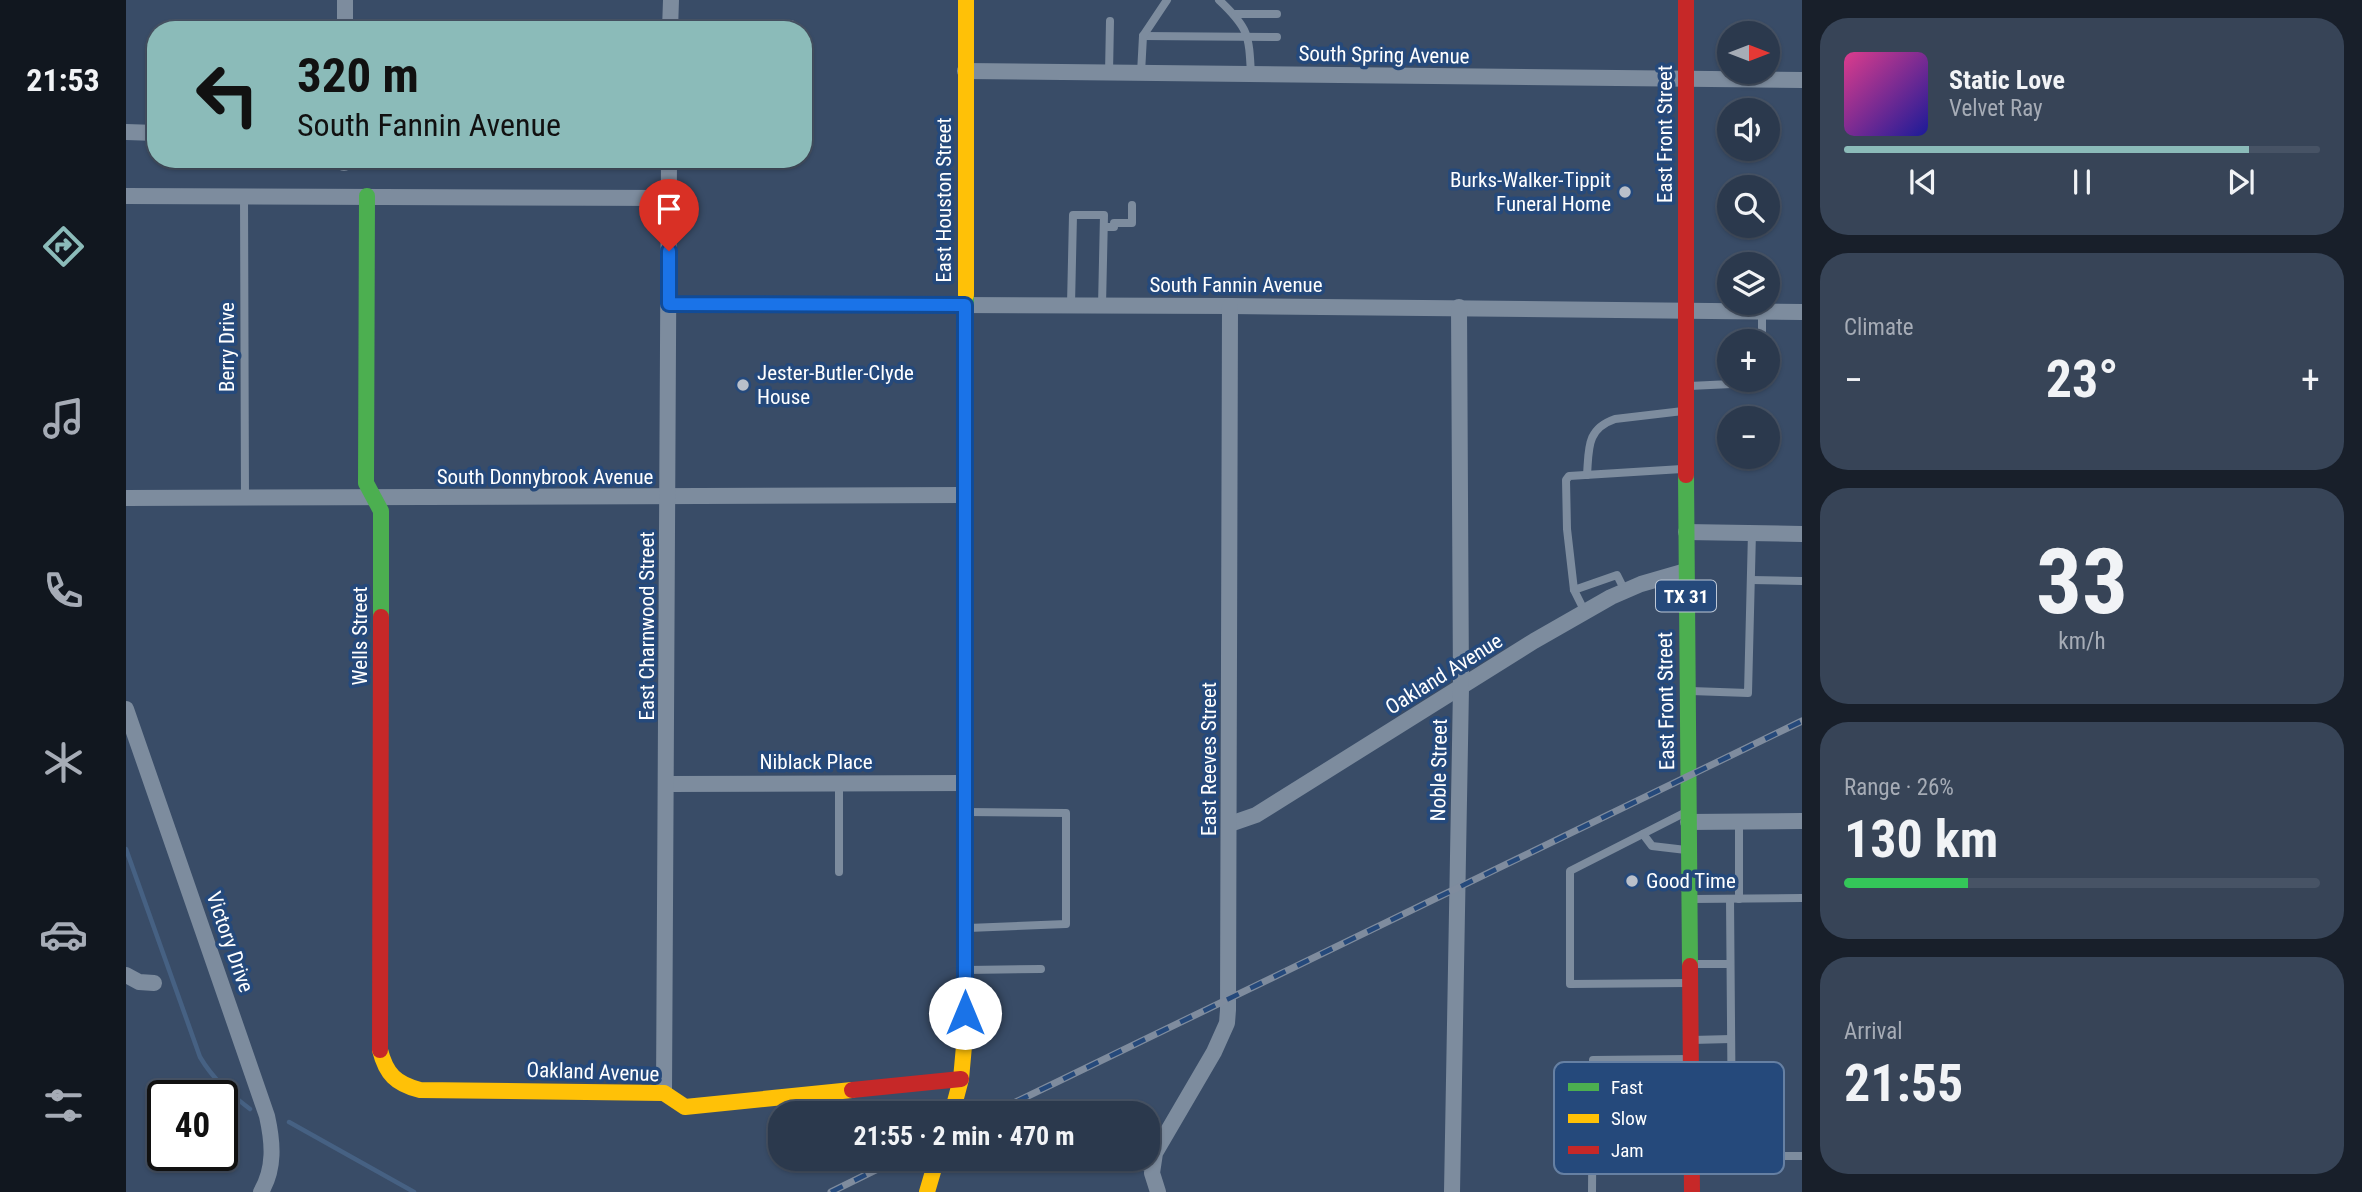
<!DOCTYPE html>
<meta charset="utf-8">
<style>
:root{--surface:#2b394d;--page:#374457;--text:#f1f3f6;--muted:#a6acb6;--line:#475365;--accent:#8bbbb9}
body{margin:0;font-family:"Roboto Condensed",sans-serif;background:var(--page);color:var(--text);height:100vh;display:flex;flex-direction:column;font-size:26px;white-space:nowrap}
*{box-sizing:border-box;margin:0}
p{font-size:23px;color:var(--muted)}
.icon{flex:none;width:38px;height:38px;fill:none;stroke:currentColor;stroke-width:2;stroke-linecap:round;stroke-linejoin:round}
.map{position:relative;flex:1;overflow:hidden}
.sheet{display:flex;flex-direction:column;gap:18px;padding:18px;background:#181f2a;width:560px}
.sheet>*{flex:none}
.top-card{position:absolute;left:21px;top:21px;width:665px;height:147px;border-radius:28px;box-shadow:0 2px 5px #0004,0 0 0 2px var(--line);background:#8bbbb9;color:#111;overflow:hidden}
.needle{width:46px;rotate:90deg}
.controls{position:absolute;left:1591px;top:21px;display:grid;gap:14px}
.controls a{display:grid;place-items:center;width:63px;height:63px;border-radius:50%;background:var(--surface);box-shadow:0 2px 5px #0004,0 0 0 2px var(--line);font-size:35px}
.speed{position:absolute;left:21px;top:1080px;display:flex;gap:14px;font-size:35px;font-weight:700;text-align:center}
.speed>*{display:grid;place-content:center;width:91px;height:91px;border-radius:50%;background:var(--surface);box-shadow:0 2px 5px #0004,0 0 0 2px var(--line);line-height:1}
.speed .limit{border:4px solid #111;border-radius:10px;background:#fff;color:#111}
.pin{position:absolute;display:grid;place-items:center;width:60px;height:60px;color:#fff;margin:-72px -30px;border-radius:50% 50% 50% 0;rotate:-45deg;box-shadow:0 0 7px #0007}
.pin .icon{rotate:45deg}
.me{position:absolute;width:77px;margin:-38px;rotate:0deg;stroke-linejoin:round;filter:drop-shadow(0 0 5px #0008)}
.turn{display:flex;align-items:center;gap:24px;height:147px;padding:0 35px;font-size:32px}
.turn .icon{width:91px;height:91px;stroke-width:2.5}
.turn b{display:block;font-size:49px;line-height:60px}
.big{font-size:52px;font-weight:700;line-height:1.1}
.sheet .widget{flex:1;display:flex;flex-direction:column;justify-content:center;gap:10px;min-width:0;padding:0 24px;border-radius:28px;background:var(--page)}
.sheet .dial{align-items:center;gap:0}
.dial b{font-size:91px;line-height:1}
.song{display:flex;align-items:center;gap:21px}
.cover{width:84px;height:84px;border-radius:10px;background:linear-gradient(135deg,hsl(330 70% 55%),hsl(240 70% 35%))}
.played{height:7px;border-radius:4px;background:linear-gradient(90deg,var(--accent) 85%,var(--line) 85%)}
.keys{display:flex;justify-content:space-around;direction:ltr}
.heat{display:flex;justify-content:space-between;align-items:center;font-size:38px;direction:ltr}
.charge{height:10px;border-radius:5px;background:linear-gradient(90deg,#34c759 26%,var(--line) 0)}
.trip{position:absolute;left:642px;top:1101px;width:392px;height:70px;border-radius:28px;background:var(--surface);box-shadow:0 2px 5px #0004,0 0 0 2px var(--line);font-weight:700;line-height:70px;text-align:center}
main{display:flex;flex:1;min-height:0}
.tabs{display:flex;flex-direction:column;width:126px;justify-content:space-around;align-items:center;background:#11171f;color:var(--muted)}
.tabs .icon{width:49px;height:49px}
.tabs .active{color:var(--accent)}
.tabs b{font-size:32px;color:var(--text)}
.map>svg:first-child{display:block}
.lines{fill:none;stroke-linecap:round;stroke-linejoin:round}
.stream{stroke:#466183;stroke-width:4.5}
.lane{stroke:#7d8c9e;stroke-width:8}
.street{stroke:#7d8c9e;stroke-width:16}
.fast{stroke:#4caf50;stroke-width:16}
.slow{stroke:#ffc107;stroke-width:16}
.jam{stroke:#c62828;stroke-width:16}
.rail-casing{stroke:#7f8c9e;stroke-width:7}
.rail{stroke:#25497b;stroke-width:4.5;stroke-dasharray:13;stroke-linecap:butt}
.route-casing{stroke:#114b97;stroke-width:18}
.route{stroke:#1a73e8;stroke-width:12}
.poi-dot{fill:#bac0ca;stroke:#25497b;stroke-width:2.5}
.labels{text-anchor:middle;dominant-baseline:central;stroke-width:7;stroke-linejoin:round;paint-order:stroke}
.shield{fill:#25497b;stroke:#bec8d7;stroke-width:2}
.shield-label{font-size:19px;font-weight:bold;fill:#fff}
.street-label{font-size:21px;fill:#fff;stroke:#25497b}
.poi-label{font-size:21px;fill:#fff;stroke:#25497b;text-anchor:start}
.key{fill:#25497b;stroke:#6680a3;stroke-width:2}
.key-label{font-size:19px;fill:#fff}
</style>
<main>
<nav class="tabs">
<b>21:53</b>
<svg class="icon active" aria-label="directions" viewBox="0 0 24 24"><path d="M12 3l9 9-9 9-9-9zM9 14v-3h6M13 9l2 2-2 2"/></svg>
<svg class="icon" aria-label="music" viewBox="0 0 24 24"><path d="M9 18V5l10-2v13"/><circle cx="6" cy="18" r="3"/><circle cx="16" cy="16" r="3"/></svg>
<svg class="icon" aria-label="phone" viewBox="0 0 24 24"><path d="M5 4h4l2 5-3 2q2 4 5 5l2-3 5 2v4C11 20 4 13 5 4z"/></svg>
<svg class="icon" aria-label="climate" viewBox="0 0 24 24"><path d="M12 3v18M4 7l16 10M4 17L20 7"/></svg>
<svg class="icon" aria-label="car" viewBox="0 0 24 24"><path d="M5 17H2v-5l4-1 3-4h7l3 4 3 1v5h-3M9 17h6M6 11h13"/><circle cx="7" cy="17" r="2"/><circle cx="17" cy="17" r="2"/></svg>
<svg class="icon" aria-label="filters" viewBox="0 0 24 24"><path d="M4 7h16M4 17h16"/><circle cx="9" cy="7" r="2"/><circle cx="15" cy="17" r="2"/></svg>
</nav>
<div class="map">
<svg width="1676" height="1192" viewBox="0 0 1676 1192">
<rect width="100%" height="100%" fill="#394c67"/>
<g class="lines">
<g class="stream">
<path d="M0,849L74,1057C87,1079 103,1093 124,1109"/>
<path d="M163,1122L288,1192"/>
</g>
<g class="lane">
<path d="M1093,0C1123,28 1123,35 1125,75"/>
<path d="M1109,14H1151"/>
<path d="M544,24H665V30"/>
<path d="M1017,36L1151,37"/>
<path d="M983,73L984,21"/>
<path d="M1015,73L1017,36L1041,0"/>
<path d="M118,196L119,497"/>
<path d="M978,227H988V223H1006V205"/>
<path d="M945,305L947,215H978L976,306"/>
<path d="M1636,341V311"/>
<path d="M1563,386L1627,383L1630,380"/>
<path d="M1461,475C1463,449 1460,429 1489,419L1557,411"/>
<path d="M1625,580L1676,581"/>
<path d="M1448,590L1459,612"/>
<path d="M1499,591L1491,575L1448,590L1441,529L1440,480L1443,476L1556,469"/>
<path d="M1565,691L1622,693L1626,532"/>
<path d="M713,783V872"/>
<path d="M841,812L940,813V924L842,928"/>
<path d="M1558,813L1444,871V984L1561,983"/>
<path d="M1613,821V899"/>
<path d="M1517,834L1526,846L1560,850"/>
<path d="M1567,899L1676,898"/>
<path d="M1604,899L1606,1142L1616,1156H1676"/>
<path d="M1565,964H1604"/>
<path d="M841,970L915,969"/>
<path d="M1566,1040L1605,1039"/>
<path d="M1467,1091H1481"/>
<path d="M1510,1091H1523"/>
<path d="M1467,1129H1481"/>
<path d="M1510,1129H1523"/>
<path d="M1466,1156L1523,1155V1060"/>
<path d="M1466,1192L1467,1060L1562,1059"/>
</g>
<g class="street">
<path d="M219,30V0"/>
<path d="M544,30L545,0"/>
<path d="M839,71L1676,80"/>
<path d="M0,132L30,133"/>
<path d="M218,159V163"/>
<path d="M0,196L543,198"/>
<path d="M543,304L1104,306L1676,312"/>
<path d="M0,498L838,495"/>
<path d="M1560,532L1676,534"/>
<path d="M0,709L141,1116C147,1143 149,1168 135,1192"/>
<path d="M541,784L838,783"/>
<path d="M1562,822L1676,821"/>
<path d="M1104,824L1130,815L1408,641L1485,597L1515,584L1560,571"/>
<path d="M0,975L13,982L28,983"/>
<path d="M538,1093L543,159"/>
<path d="M889,1158L1027,1163"/>
<path d="M1032,1192L1026,1173L1029,1153L1088,1052L1101,1023L1102,1010L1104,306"/>
<path d="M1326,1192L1335,688L1333,307"/>
</g>
<g class="fast">
<path d="M241,196L240,483L255,511V617"/>
<path d="M1560,475L1564,966"/>
<path d="M839,637L840,295"/>
</g>
<g class="slow">
<path d="M840,295V0"/>
<path d="M254,1050C260,1074 270,1084 294,1090L538,1093L559,1107L726,1090"/>
<path d="M826,1113L835,1079L839,1035V637"/>
<path d="M801,1192L811,1158"/>
</g>
<g class="jam">
<path d="M1560,0V475"/>
<path d="M1564,966L1566,1192"/>
<path d="M254,1050L255,617"/>
<path d="M726,1090L835,1079"/>
</g>
<g class="rail-casing">
<g id="rail">
<path d="M867,1113L1676,721"/>
<path d="M705,1192L774,1158"/>
</g>
</g>
<use href="#rail" class="rail"/>
</g>
<g class="lines">
<g class="route-casing">
<path id="route" d="M543,251V304L839,305V1013"/>
</g>
<use href="#route" class="route"/>
</g>
<g class="poi-dot">
<circle cx="1499" cy="192" r="7"/>
<circle cx="617" cy="385" r="7"/>
<circle cx="1506" cy="881" r="7"/>
</g>
<g class="labels">
<rect class="shield" x="1530" y="580.5" width="60" height="31" rx="5"/>
<g class="shield-label">
<text x="1560" y="596">TX 31</text>
</g>
<g class="street-label">
<text transform="translate(1258 55) rotate(1)">South Spring Avenue</text>
<text transform="translate(1539 134) rotate(-90)">East Front Street</text>
<text transform="translate(818 200) rotate(-90)">East Houston Street</text>
<text x="1110" y="285">South Fannin Avenue</text>
<text transform="translate(101 347) rotate(-90)">Berry Drive</text>
<text x="419" y="477">South Donnybrook Avenue</text>
<text transform="translate(521 626) rotate(-90)">East Charnwood Street</text>
<text transform="translate(234 636) rotate(-90)">Wells Street</text>
<text transform="translate(1318 674) rotate(-32)">Oakland Avenue</text>
<text transform="translate(1540 701) rotate(-91)">East Front Street</text>
<text transform="translate(1083 759) rotate(-90)">East Reeves Street</text>
<text x="690" y="762">Niblack Place</text>
<text transform="translate(1313 770) rotate(-89)">Noble Street</text>
<text transform="translate(104 942) rotate(71)">Victory Drive</text>
<text transform="translate(467 1072) rotate(2)">Oakland Avenue</text>
</g>
<g class="poi-label">
<text x="1485" y="180" text-anchor="end">Burks-Walker-Tippit<tspan x="1485" dy="24">Funeral Home</tspan></text>
<text x="631" y="373">Jester-Butler-Clyde<tspan x="631" dy="24">House</tspan></text>
<text x="1520" y="881">Good Time</text>
</g>
</g>
<rect x="1428" y="1062" width="230" height="112" rx="10" class="key"/>
<rect x="1442" y="1083" width="31" height="8" fill="#4caf50"/>
<rect x="1442" y="1114" width="31" height="9" fill="#ffc107"/>
<rect x="1442" y="1146" width="31" height="8" fill="#c62828"/>
<g class="key-label">
<text x="1485" y="1094">Fast</text>
<text x="1485" y="1125">Slow</text>
<text x="1485" y="1157">Jam</text>
</g>
</svg>
<div class="controls">
<a><svg class="needle" viewBox="-14 -14 28 28"><path d="M0-13l5 13h-10z" fill="#e53935"/><path d="M0 13l5-13h-10z" fill="#a6acb6"/></svg></a>
<a><svg class="icon" aria-label="sound" viewBox="0 0 24 24"><path d="M4 9h4l5-4v14l-5-4H4zM17 9q2 3 0 6"/></svg></a>
<a><svg class="icon" aria-label="search" viewBox="0 0 24 24"><circle cx="10" cy="10" r="6"/><path d="M15 15l6 6"/></svg></a>
<a><svg class="icon" aria-label="layers" viewBox="0 0 24 24"><path d="M12 4l9 5-9 5-9-5zM3 14l9 5 9-5"/></svg></a>
<a>+</a>
<a>−</a>
</div>
<div class="speed"><div class="limit">40</div></div>
<div class="pin" style="left:543px;top:251px;background:#d93025"><svg class="icon" aria-label="arrive" viewBox="0 0 24 24"><path d="M6 21V4h12l-3 4 3 4H6"/></svg></div>
<svg class="me" style="left:839px;top:1013px" viewBox="-20 -20 40 40"><circle r="19" fill="#fff"/><path d="M0-13L10 11 0 6-10 11z" fill="#1a73e8"/></svg>
<div class="trip">21:55 · 2 min · 470 m</div>
<div class="top-card">
<div class="turn"><svg class="icon" aria-label="left" viewBox="0 0 24 24"><path d="M17 20v-9H6M10 6l-5 5 5 5"/></svg><div><b>320 m</b>South Fannin Avenue</div></div>
</div>
</div>
<section class="sheet">
<div class="widget">
<div class="song"><i class="cover"></i><div><b>Static Love</b><p>Velvet Ray</p></div></div>
<div class="played"></div>
<div class="keys"><svg class="icon" aria-label="previous" viewBox="0 0 24 24"><path d="M18 5L8 12l10 7zM5 5v14"/></svg><svg class="icon" aria-label="pause" viewBox="0 0 24 24"><path d="M8 5v14M16 5v14"/></svg><svg class="icon" aria-label="next" viewBox="0 0 24 24"><path d="M6 5l10 7-10 7zM19 5v14"/></svg></div>
</div>
<div class="widget"><p>Climate</p>
<div class="heat"><a>−</a><b class="big">23°</b><a>+</a></div>
</div>
<div class="widget dial"><b>33</b><p>km/h</p></div>
<div class="widget"><p>Range · 26%</p><b class="big">130 km</b><div class="charge"></div></div>
<div class="widget"><p>Arrival</p><b class="big">21:55</b></div>
</section>
</main>
